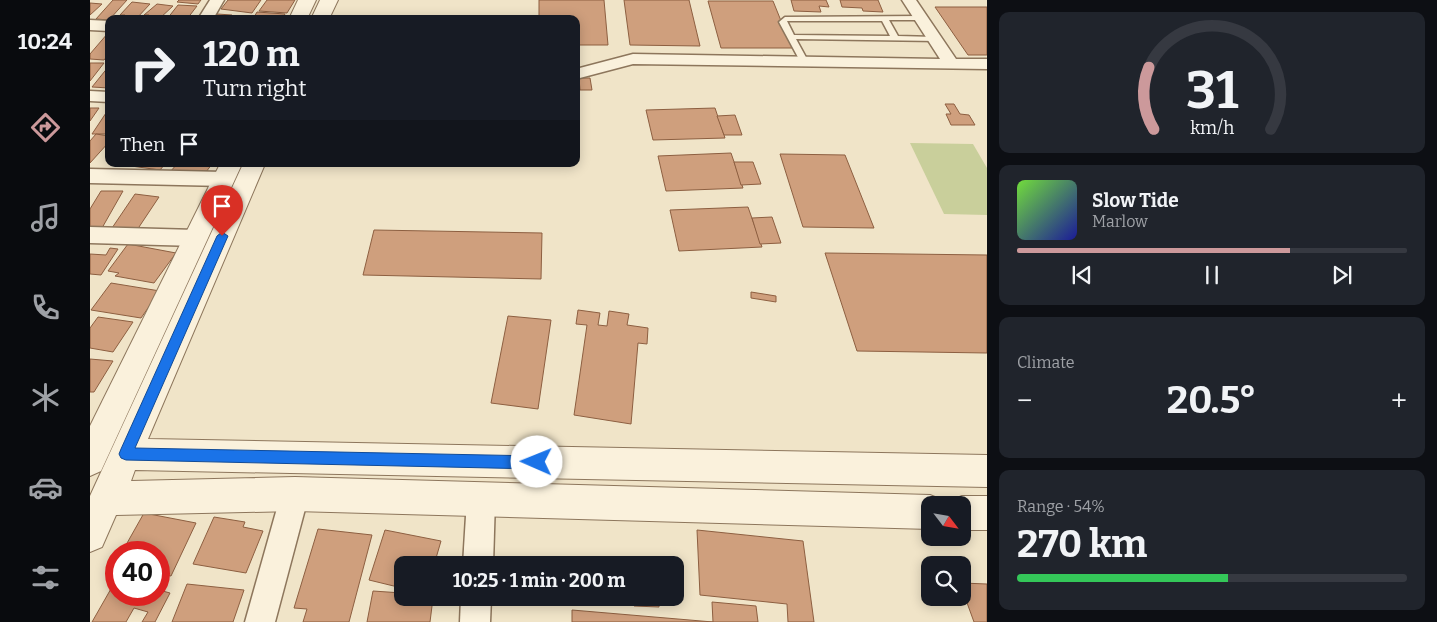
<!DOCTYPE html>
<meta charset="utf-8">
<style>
:root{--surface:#171b24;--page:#20242c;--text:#f1f3f6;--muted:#9ea1a6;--line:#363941;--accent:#cc999b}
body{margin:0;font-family:Bitter,serif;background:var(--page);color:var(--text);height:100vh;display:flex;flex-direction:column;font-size:19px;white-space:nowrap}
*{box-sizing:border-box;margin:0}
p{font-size:16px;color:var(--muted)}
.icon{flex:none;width:28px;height:28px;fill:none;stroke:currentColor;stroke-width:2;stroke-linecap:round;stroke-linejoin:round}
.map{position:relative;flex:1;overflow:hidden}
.sheet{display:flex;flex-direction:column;gap:12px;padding:12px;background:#0d0f14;width:450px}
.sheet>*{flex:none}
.guide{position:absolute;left:15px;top:15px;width:475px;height:152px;border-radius:10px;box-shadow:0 2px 12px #0003;background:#171b24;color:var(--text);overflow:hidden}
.needle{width:32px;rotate:121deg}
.tools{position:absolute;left:831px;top:496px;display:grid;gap:10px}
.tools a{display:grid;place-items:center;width:50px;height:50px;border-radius:10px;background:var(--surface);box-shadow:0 2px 12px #0003;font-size:25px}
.speed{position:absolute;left:15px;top:541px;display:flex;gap:10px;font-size:25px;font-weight:700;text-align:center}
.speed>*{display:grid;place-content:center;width:65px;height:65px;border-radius:50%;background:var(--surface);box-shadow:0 2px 12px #0003;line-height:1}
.speed .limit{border:8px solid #d22;background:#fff;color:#111}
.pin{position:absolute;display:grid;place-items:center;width:42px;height:42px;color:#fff;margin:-51px -21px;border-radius:50% 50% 50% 0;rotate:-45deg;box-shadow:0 0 5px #0007}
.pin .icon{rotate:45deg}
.me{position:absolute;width:55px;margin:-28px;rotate:271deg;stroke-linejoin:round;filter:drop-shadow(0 0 4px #0008)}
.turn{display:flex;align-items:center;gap:18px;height:105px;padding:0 15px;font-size:22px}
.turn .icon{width:65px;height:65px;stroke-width:2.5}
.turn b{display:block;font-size:35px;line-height:42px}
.then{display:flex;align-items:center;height:48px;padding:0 15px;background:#0003;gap:10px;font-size:19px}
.big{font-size:38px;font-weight:700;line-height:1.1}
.sheet .widget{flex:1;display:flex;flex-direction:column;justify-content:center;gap:8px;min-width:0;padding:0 18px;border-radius:10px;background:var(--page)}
.sheet .dial{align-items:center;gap:0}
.dial svg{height:130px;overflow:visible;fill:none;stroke:var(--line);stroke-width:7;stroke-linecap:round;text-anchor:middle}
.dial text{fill:var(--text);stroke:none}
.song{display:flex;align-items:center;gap:15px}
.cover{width:60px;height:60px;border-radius:8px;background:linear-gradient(135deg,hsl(100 70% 55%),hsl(240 70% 35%))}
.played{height:5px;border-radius:2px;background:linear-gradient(90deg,var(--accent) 70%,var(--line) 70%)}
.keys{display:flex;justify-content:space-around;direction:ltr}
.heat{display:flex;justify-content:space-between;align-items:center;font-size:28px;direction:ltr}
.charge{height:8px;border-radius:4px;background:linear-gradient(90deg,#34c759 54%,var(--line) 0)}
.trip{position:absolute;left:304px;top:556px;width:290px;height:50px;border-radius:10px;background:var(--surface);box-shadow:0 2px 12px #0003;font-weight:700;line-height:50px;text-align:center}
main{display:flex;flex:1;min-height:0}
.tab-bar{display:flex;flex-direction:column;width:90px;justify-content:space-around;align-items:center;background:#090b0e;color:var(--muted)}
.tab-bar .icon{width:35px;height:35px}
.tab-bar .active{color:var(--accent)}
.tab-bar b{font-size:22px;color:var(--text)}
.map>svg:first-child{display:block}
.green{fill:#c9cf9b}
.building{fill:#cf9f7d;stroke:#8d5f41}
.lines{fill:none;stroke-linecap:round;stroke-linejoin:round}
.service-casing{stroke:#8d765c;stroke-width:3}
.minor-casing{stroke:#8d765c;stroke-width:3}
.tertiary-casing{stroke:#8d765c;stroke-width:2}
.service{fill:#faf1dc;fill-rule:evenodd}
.minor{fill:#faf1dc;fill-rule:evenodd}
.tertiary{fill:#faf1dc;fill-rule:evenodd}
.route{fill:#1a73e8;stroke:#114b97}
</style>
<main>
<nav class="tab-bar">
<b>10:24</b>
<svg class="icon active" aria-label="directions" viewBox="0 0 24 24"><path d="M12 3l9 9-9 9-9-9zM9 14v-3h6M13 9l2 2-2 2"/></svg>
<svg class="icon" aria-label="music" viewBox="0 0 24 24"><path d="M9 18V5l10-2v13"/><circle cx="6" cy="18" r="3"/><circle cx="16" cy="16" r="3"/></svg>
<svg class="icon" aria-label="phone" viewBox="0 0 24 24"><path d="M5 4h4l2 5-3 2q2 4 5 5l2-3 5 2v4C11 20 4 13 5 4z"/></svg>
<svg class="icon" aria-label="climate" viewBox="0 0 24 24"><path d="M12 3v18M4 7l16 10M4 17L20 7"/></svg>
<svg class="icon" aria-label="car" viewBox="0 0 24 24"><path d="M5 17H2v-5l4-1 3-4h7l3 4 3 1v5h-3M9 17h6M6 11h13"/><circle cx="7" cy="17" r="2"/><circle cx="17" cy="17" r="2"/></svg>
<svg class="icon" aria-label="filters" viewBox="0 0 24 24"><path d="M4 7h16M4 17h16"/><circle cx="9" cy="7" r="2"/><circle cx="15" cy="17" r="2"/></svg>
</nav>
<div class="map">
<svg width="897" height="622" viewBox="0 0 897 622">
<rect width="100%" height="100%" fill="#f0e4c8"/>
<path class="green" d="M820,143L883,144L897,168V215L854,214Z"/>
<g class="building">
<path d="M23,0H37L19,20L6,19Z"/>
<path d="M89,0H111L108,4L87,2Z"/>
<path d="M138,0H171L162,13L131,9Z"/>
<path d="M177,0H205L197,13L169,11Z"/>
<path d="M449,0H514L518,45H486V19H449Z"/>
<path d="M534,0H599L610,46L540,45Z"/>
<path d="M701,0H736L739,7L729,6L731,12L704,11Z"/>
<path d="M750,0H788L793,12L773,11L772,8L752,7Z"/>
<path d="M618,1H683L702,48H631Z"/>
<path d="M42,2L60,4L46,19H32L35,15H30Z"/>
<path d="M0,3L12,4L0,15Z"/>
<path d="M67,4L83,6L69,19H55L59,15H54Z"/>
<path d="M88,5L107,6L97,19H77Z"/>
<path d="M845,7H897V55H878Z"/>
<path d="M167,12L195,14L192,19H163Z"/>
<path d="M127,14L142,15L139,19L124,18Z"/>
<path d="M18,33L19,54L14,60L0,59V54Z"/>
<path d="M0,63H14L0,81Z"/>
<path d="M19,66V88L2,87Z"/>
<path d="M489,78H500L502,90H490Z"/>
<path d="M855,104H864L870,114L879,115L885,125H861L856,114H861Z"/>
<path d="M0,108H9L0,121Z"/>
<path d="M625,108L635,138L563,140L556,110Z"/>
<path d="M18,110L19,134H2Z"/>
<path d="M645,115L652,135H634L627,116Z"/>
<path d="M6,134L19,136V142L0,163V141Z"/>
<path d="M641,153L653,188L576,191L568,156Z"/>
<path d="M690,154L755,155L784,228L713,227Z"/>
<path d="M644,162H663L671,184L651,185Z"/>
<path d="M43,164H75L70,170L41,166Z"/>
<path d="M87,164H122L113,176L80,172Z"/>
<path d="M11,191H33L12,228H0V209Z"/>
<path d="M45,194L69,197L47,230L22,228Z"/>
<path d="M658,207L672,247L589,251L580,210Z"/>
<path d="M682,217L691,243L670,244L662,218Z"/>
<path d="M284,230L452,233L451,279L273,275Z"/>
<path d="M38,244L86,253L64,283L25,276L29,273L18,271Z"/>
<path d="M20,248L28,249L11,275L0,274V254L16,255Z"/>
<path d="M735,253L897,255V353L767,351Z"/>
<path d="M21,283L70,291L51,318L1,310Z"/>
<path d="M661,292L686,296V302L661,298Z"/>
<path d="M488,310L510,313L508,325L517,326L519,311L539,314L537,325L558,328L557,344L548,343L541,424L484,415L497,325L486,324Z"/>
<path d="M418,316L461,320L448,409L401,403Z"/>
<path d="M8,317L43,322L23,352L0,348V328Z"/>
<path d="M0,359L23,361L4,392H0Z"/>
<path d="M54,513L106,523L81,576L69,574V552H32Z"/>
<path d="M124,517L155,522L153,527L173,531L156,573L103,564Z"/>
<path d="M228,529L282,535L259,622H213L217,609L204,608Z"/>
<path d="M295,530L351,541L344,565H312V588L279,580Z"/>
<path d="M607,530L713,541L724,622H698L697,604L610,595Z"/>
<path d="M542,560L580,562V565H542Z"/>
<path d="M26,580V595H69V590L80,593L65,622H52L58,612L44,608L36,622H2Z"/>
<path d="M872,583L897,584V622H884L872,589Z"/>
<path d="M97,584L154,590L143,622H82Z"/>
<path d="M283,591L312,593V598H343L340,622H277Z"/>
<path d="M543,598H569V607L544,606Z"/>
<path d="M622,602L666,606L668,622H482V610L623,622Z"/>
</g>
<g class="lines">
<g class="service-casing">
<path id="service" d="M831,16H834V20H799L808,36L845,37L849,39L848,41L706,39L718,61L714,63L710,61L689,22L695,17ZM697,21H792L800,36L704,35Z"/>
</g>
<g class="minor-casing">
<g id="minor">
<path d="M120,0H134L123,19H108Z"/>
<path d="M812,0H826L866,59H897V69L543,64L486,79V69L543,54L850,59Z"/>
<path d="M0,20L19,21V31L0,30Z"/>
<path d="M0,91L19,92V102L0,101Z"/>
<path d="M0,169L134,172L141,174L144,179L141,184L134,186L0,183Z"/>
<path d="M0,227L106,230L113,232L116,238L113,244L106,246L0,243Z"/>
<path d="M205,480L215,484L219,494L185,622H155L191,494L195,484Z"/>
<path d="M391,485L401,489L405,499L403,565H373L377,499L381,489Z"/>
<path d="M371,598H401L400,622H370Z"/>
</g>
</g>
<g class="tertiary-casing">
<g id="tertiary">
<path d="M208,0H226L217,19H199Z"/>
<path d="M230,0H248L239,19H221Z"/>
<path d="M130,164H152L11,471L0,476V426Z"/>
<path d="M153,164H175L58,439L897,455V487L45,470L41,481L205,477L840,495L852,500L854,505H840V529L205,511L26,515L12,547L0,552V496Z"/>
<path d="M872,496H897V530H872V505H858L860,501Z"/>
</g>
</g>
<use href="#service" class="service"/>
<use href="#minor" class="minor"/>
<use href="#tertiary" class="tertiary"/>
</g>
<path class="route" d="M132,232L138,236L45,448L447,456L452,458L454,462L452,467L447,469L36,460L31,458L29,454L31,449L127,236Z"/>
</svg>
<div class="tools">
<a><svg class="needle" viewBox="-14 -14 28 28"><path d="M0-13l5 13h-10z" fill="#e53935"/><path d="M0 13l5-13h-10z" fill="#9ea1a6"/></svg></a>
<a><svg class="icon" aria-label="search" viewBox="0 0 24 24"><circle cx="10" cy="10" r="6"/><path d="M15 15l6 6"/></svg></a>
</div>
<div class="speed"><div class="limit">40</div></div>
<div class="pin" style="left:132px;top:236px;background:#d93025"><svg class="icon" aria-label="arrive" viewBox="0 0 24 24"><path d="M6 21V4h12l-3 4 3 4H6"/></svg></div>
<svg class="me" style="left:447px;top:462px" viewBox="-20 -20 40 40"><circle r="19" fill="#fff"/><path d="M0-13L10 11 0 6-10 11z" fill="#1a73e8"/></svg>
<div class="trip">10:25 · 1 min · 200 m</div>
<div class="guide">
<div class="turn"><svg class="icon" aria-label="right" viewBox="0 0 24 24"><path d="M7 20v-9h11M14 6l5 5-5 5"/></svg><div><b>120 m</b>Turn right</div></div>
<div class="then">Then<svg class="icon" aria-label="arrive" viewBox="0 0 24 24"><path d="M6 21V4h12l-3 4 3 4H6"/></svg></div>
</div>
</div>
<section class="sheet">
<div class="widget dial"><svg viewBox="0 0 100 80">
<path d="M14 69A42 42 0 1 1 86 69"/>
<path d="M14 69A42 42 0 0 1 11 31" stroke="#cc999b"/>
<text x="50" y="56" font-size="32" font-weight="700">31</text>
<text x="50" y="72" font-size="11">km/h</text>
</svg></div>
<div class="widget">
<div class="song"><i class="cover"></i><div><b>Slow Tide</b><p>Marlow</p></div></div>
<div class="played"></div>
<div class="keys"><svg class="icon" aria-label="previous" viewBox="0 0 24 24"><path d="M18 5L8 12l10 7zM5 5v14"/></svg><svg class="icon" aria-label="pause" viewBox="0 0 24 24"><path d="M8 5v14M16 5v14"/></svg><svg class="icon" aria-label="next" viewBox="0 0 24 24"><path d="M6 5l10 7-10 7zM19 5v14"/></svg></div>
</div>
<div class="widget"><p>Climate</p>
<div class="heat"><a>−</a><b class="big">20.5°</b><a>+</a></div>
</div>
<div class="widget"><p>Range · 54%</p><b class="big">270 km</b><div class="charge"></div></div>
</section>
</main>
